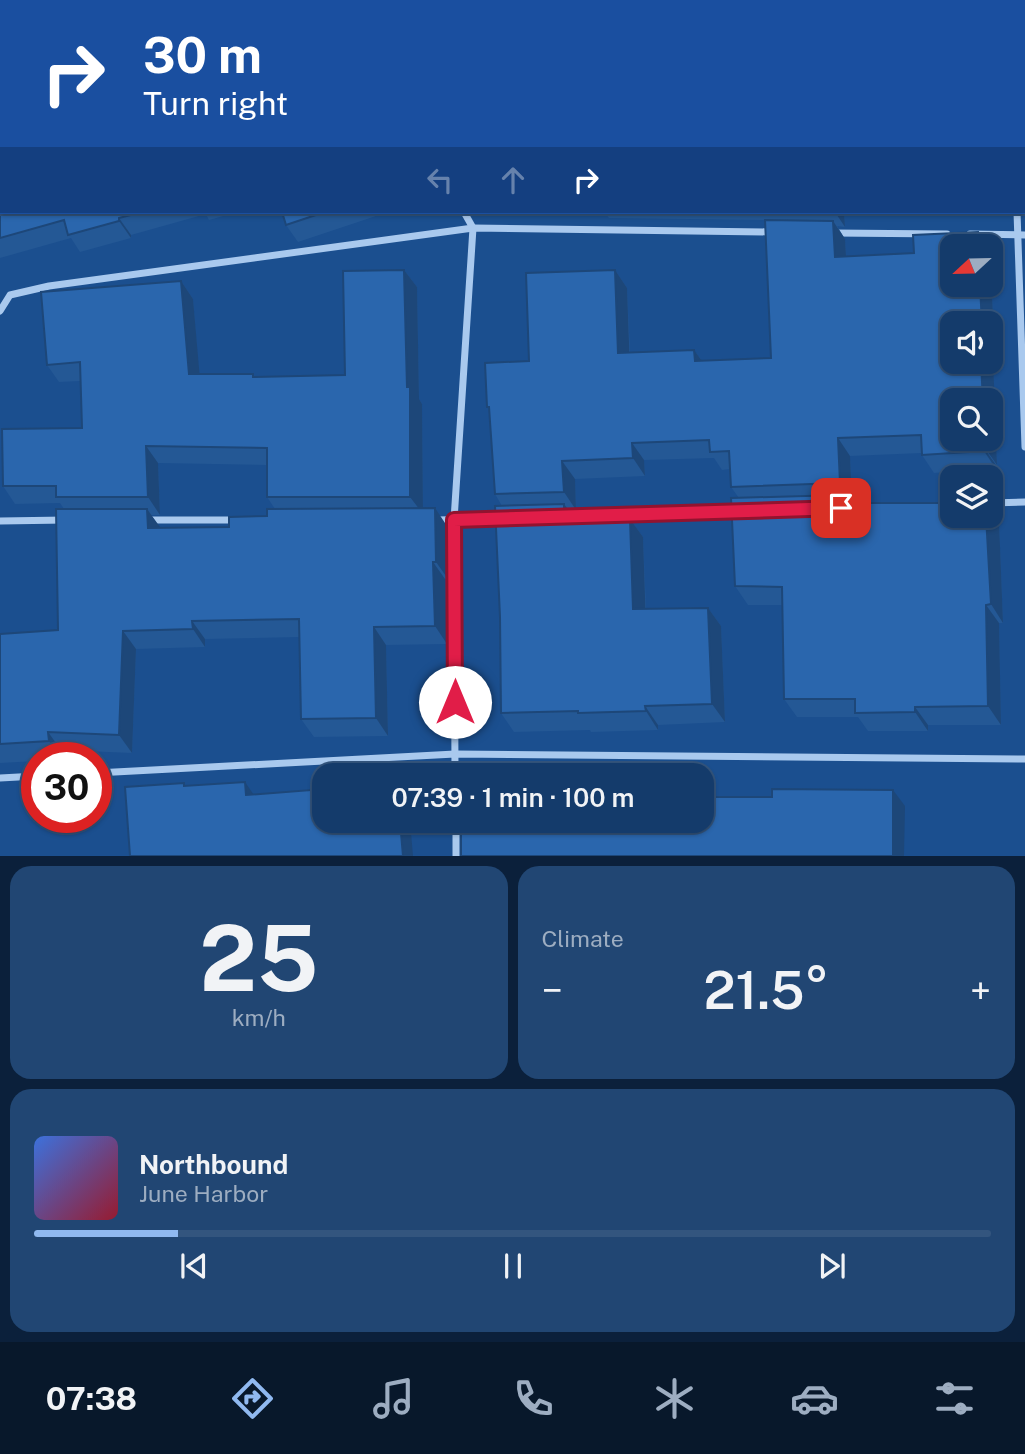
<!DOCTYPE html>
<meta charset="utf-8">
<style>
:root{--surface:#143b6b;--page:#214673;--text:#f1f3f6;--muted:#9dadc1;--line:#33557e;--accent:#90b9f0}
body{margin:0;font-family:"Public Sans",sans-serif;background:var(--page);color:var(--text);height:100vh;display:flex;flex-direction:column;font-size:26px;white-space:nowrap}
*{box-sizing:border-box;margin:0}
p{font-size:23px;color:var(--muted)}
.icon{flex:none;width:38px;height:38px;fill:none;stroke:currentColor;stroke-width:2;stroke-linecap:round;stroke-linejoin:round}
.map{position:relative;height:856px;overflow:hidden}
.sheet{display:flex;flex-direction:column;gap:10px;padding:10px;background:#0b203b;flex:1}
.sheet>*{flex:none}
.guide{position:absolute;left:0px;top:0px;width:1026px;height:214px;box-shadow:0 2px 5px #0004,0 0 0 2px var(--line);background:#1a4fa0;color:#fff;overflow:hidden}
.needle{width:46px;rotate:248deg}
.buttons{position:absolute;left:940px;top:234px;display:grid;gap:14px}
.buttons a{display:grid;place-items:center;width:63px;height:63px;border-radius:14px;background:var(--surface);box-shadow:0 2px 5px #0004,0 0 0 2px var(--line);font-size:35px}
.speed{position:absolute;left:21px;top:742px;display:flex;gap:14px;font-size:35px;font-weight:700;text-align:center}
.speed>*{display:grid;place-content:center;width:91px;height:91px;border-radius:50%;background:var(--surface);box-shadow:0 2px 5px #0004,0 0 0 2px var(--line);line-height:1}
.speed .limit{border:10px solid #d22;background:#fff;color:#111}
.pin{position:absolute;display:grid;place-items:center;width:60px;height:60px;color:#fff;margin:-30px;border-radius:14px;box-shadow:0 4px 10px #0006}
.me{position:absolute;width:77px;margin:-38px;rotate:0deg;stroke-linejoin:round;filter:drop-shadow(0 0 5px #0008)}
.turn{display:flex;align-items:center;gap:24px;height:147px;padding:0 28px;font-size:32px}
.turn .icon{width:91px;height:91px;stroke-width:2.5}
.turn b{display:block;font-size:49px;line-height:60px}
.lanes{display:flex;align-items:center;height:66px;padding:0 28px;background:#0003;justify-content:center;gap:35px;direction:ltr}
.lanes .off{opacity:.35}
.big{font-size:52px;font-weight:600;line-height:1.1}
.sheet .widget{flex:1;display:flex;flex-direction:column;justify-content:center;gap:10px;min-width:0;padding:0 24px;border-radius:21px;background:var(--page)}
.sheet .dial{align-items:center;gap:0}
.dial b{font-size:91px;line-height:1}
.song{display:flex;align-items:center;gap:21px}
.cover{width:84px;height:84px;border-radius:10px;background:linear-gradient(135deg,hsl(220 70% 55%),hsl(350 70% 35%))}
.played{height:7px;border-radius:4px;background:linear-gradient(90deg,var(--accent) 15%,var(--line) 15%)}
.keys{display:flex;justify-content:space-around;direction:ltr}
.heat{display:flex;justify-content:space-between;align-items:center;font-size:38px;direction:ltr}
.sheet .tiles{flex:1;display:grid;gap:10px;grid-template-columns:1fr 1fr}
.widget:last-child{grid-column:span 2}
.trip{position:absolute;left:312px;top:763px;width:402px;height:70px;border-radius:21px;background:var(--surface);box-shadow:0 2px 5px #0004,0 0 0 2px var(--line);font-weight:600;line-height:70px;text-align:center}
.tabs{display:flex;height:112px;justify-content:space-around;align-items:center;background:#08182b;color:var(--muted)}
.tabs .icon{width:49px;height:49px}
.tabs .active{color:var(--accent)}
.tabs b{font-size:32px;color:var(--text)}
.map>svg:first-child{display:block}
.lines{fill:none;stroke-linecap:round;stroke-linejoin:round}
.street{stroke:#a9c9ee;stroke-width:7}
.wall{fill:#245895;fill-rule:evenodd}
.shaded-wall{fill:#1d4779}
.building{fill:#2a66ad;stroke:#1d4779;stroke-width:2}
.route-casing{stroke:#92132f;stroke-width:18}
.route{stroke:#e11d48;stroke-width:12}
</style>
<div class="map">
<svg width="1025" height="856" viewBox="0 0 1025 856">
<rect width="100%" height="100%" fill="#1b4f8f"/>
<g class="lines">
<g class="street">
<path d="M372,0V2"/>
<path d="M1024,65L1025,63"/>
<path d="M0,146H2"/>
<path d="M1017,212L1025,447"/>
<path d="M833,233L947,234"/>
<path d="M970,234L1025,235"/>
<path d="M0,311L10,295L49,286L473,228L772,232"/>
<path d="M990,503L1025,502"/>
<path d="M564,517L741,511"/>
<path d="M148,520H237"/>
<path d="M435,520L503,519"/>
<path d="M0,521L66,520"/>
<path d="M96,773L455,754L1025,759"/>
<path d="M455,775L454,520L473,228L464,212"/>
<path d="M0,778L37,776"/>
<path d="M456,821V856"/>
</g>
</g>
<g class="wall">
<path d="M0,0H315V2H2V109H0Z"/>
<path d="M751,0H905L906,2H751Z"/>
<path d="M0,149L2,212H238L209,220L206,214L131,235V238L80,252L71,238L0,258Z"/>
<path d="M282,212H388L298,242L286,225Z"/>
<path d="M604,212H844L845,227L837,226L845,239L846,256L914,253L913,235L978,232L988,247H952V285H990V254L995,357H993L997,465H996V469L934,473L922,455V453L850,456L852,501H849L850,503H952V516H990V510L999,521L1003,623H999L1001,725H928V731H868L858,717H797L784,699L782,605H748L735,586L731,498H739L731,487L730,469L722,470L714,458L644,460L645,476L575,479L576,510H568L576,521L630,519L643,537L646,608H708L721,626L725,722L658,725V730L591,732L590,730L514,732L501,713L500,617L495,506H502L495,494L490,411L487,407L485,363L529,361L526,273L615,270L627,288L630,353L694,350L702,361L771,358L765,220L609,218ZM952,324H990V362H952ZM952,401H990V439H952Z"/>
<path d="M404,270L417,287L419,399L422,404L423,508L447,526L448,579H445L447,644L386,645L388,736L314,737L301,719L300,637L205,639V647L136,649L132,753L61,750V758H37V761L0,763V634L58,630L64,509L60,503L15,504L3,486L82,428L80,381L59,382L47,365L181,281L193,299L199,374L255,377L345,375ZM158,463L267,465V497L275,509L267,516L229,527L160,528L151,515H160Z"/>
</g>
<g class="shaded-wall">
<rect x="627" y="0" width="10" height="2"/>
<path d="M835,212H844L845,227Z"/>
<path d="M119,218L131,235V238L119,221Z"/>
<path d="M833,221L845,239L847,274L835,257Z"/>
<path d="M978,232L988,247H979Z"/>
<path d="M990,254L995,357L990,351V324H982L980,285H990Z"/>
<path d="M404,270L417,287L419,399L422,404L423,514L410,497L407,387Z"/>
<path d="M615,270L627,288L630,371L618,353Z"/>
<path d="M181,281L193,299L201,391L189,374Z"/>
<path d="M694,350L707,368L695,361Z"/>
<path d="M990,354L993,357L997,465L985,448V439H990V401H983L981,362H990Z"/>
<path d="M838,438L850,456L852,501L840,483Z"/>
<path d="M632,443L644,460L645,476L633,458Z"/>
<path d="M146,446L158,463L160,515L148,497Z"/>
<path d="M984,448L996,465V469L984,451Z"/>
<path d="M562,461L575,479L576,510L564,492Z"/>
<path d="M564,504L577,522L564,521Z"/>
<path d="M435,508L447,526L448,579L436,562Z"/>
<path d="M147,509L160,527L161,546L148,528Z"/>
<path d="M990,510L999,521L1003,623L991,604L986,516H990Z"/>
<path d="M630,519L643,537L646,627L633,609Z"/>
<path d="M433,562L445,579L447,644L435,626Z"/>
<path d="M986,605L999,623L1001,725L988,706Z"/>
<path d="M708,608L721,626L725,722L712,704Z"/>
<path d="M192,621L205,639V647L193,629Z"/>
<path d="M374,627L386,645L388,736L376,718Z"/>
<path d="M123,631L136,649L132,753L119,735Z"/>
<path d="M645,706L658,725V730L646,711Z"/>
<path d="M915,707L928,725V731L915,712Z"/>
<path d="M48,732L61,750V758L49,741Z"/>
<path d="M245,782L256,798L246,795Z"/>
<path d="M893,790L905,806L904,856H893Z"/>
<path d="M400,821H410L413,856H403Z"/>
</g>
<g class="building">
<path d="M0,0H276L271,2H2V88H0Z"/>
<rect x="540" y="0" width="87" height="2"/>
<path d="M751,0H866L861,2H751Z"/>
<path d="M2,148V212H142L119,218V221L68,235L64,220L0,238V149Z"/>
<path d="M282,212H325L286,225Z"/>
<path d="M765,220L833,221L835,257L914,253L913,235L978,232L979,247H952V285H980L982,324H952V362H981L983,401H952V439H985V448H984V451L922,455L921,435L838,438L840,483L731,487L729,451L710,452L709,440L632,443L633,458L562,461L564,492L495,494L489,407H487L485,363L529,361L526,273L615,270L618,353L694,350L695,361L771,358Z"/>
<path d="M404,270L407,387H410V497H267V448L146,446L148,497H56V486H3L2,429L82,428L80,362L47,365L41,292L181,281L189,374H253V377L345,375L343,271Z"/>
<path d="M840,495V501H849V503H952V516H986L991,604L986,605L988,706L915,707V712L855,713V699H784L782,587L735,586L731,498Z"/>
<path d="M564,504V521L630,519L633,609L708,608L712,704L645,706L646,711L578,713V711L501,713L500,617L495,506Z"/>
<path d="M435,508L436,562H433L435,626L374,627L376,718L301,719L299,619L192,621L193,629L123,631L119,735L48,732L49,741L0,744V634L58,630L56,509H147L148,528L229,527V517L267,516V509Z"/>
<path d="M245,782L246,795L324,789V821H400L403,856H130L125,787L184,783V786Z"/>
<path d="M772,789L893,790V856H461V821H702V797H772Z"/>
</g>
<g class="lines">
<g class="route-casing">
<path id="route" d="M455,702L454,520L841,508"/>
</g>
<use href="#route" class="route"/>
</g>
</svg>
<div class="buttons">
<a><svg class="needle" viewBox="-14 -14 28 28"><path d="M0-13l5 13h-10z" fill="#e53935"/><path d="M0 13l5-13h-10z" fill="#9dadc1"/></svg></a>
<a><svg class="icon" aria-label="sound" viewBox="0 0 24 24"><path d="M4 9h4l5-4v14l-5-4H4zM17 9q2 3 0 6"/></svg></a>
<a><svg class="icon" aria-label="search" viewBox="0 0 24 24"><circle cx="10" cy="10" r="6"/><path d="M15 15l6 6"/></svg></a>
<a><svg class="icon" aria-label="layers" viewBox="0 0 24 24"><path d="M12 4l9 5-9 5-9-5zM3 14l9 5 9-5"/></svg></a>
</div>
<div class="speed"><div class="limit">30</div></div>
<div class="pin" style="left:841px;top:508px;background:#d93025"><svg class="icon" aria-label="arrive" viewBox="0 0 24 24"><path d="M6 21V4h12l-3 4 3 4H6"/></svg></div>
<svg class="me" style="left:455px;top:702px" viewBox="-20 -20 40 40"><circle r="19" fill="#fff"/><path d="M0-13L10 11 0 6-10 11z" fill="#e11d48"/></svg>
<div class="trip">07:39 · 1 min · 100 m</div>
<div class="guide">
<div class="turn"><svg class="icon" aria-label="right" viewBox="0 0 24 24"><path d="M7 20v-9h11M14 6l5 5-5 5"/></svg><div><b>30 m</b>Turn right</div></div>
<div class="lanes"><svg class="icon off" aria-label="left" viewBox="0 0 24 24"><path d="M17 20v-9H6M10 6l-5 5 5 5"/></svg><svg class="icon off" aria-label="ahead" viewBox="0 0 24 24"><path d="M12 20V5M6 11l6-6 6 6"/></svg><svg class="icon" aria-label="right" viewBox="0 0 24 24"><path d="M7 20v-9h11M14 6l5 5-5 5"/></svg></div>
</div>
</div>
<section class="sheet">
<div class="tiles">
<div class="widget dial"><b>25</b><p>km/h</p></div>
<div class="widget"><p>Climate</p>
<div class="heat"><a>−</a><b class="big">21.5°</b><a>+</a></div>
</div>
<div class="widget">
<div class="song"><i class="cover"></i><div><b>Northbound</b><p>June Harbor</p></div></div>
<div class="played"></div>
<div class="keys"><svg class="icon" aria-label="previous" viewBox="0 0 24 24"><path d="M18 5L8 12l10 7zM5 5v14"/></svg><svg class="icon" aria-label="pause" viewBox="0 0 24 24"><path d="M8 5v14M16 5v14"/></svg><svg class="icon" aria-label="next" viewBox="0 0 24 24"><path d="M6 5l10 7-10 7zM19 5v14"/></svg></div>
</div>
</div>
</section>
<nav class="tabs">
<b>07:38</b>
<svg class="icon active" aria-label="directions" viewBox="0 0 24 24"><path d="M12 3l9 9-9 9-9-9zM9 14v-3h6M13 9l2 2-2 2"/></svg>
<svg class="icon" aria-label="music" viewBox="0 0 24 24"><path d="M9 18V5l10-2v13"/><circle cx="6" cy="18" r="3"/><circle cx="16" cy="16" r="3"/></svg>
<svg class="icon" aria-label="phone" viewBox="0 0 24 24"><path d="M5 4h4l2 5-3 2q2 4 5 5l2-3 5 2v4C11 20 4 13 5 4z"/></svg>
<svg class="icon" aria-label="climate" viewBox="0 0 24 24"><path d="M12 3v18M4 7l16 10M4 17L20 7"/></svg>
<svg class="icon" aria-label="car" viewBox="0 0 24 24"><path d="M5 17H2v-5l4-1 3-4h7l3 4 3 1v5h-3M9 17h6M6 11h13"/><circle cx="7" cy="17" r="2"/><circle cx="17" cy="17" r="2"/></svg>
<svg class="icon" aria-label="filters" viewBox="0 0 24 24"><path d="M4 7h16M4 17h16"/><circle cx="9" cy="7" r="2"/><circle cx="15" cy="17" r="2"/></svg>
</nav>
